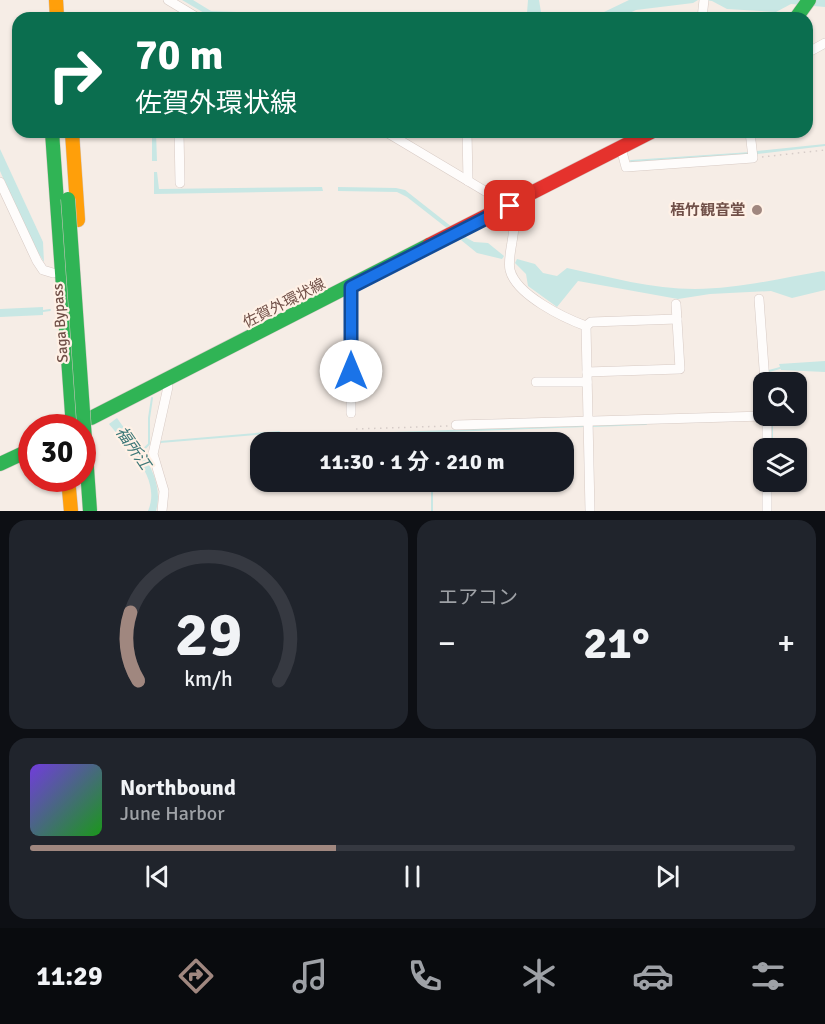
<!DOCTYPE html>
<html lang="ja">
<meta charset="utf-8">
<style>
:root{--surface:#171b24;--page:#20242c;--text:#f1f3f6;--muted:#9ea1a6;--line:#363941;--accent:#a0877f}
body{margin:0;font-family:Signika,"Noto Sans JP",sans-serif;background:var(--page);color:var(--text);height:100vh;display:flex;flex-direction:column;font-size:22px;white-space:nowrap}
*{box-sizing:border-box;margin:0}
p{font-size:20px;color:var(--muted)}
.icon{flex:none;width:33px;height:33px;fill:none;stroke:currentColor;stroke-width:2;stroke-linecap:round;stroke-linejoin:round}
.map{position:relative;height:511px;overflow:hidden}
.details{display:flex;flex-direction:column;gap:9px;padding:9px;background:#0d0f14;flex:1}
.details>*{flex:none}
.hud{position:absolute;left:12px;top:12px;width:801px;height:126px;border-radius:18px;box-shadow:0 2px 4px #0004;background:#0b6e4f;color:#fff;overflow:hidden}
.controls{position:absolute;left:753px;top:372px;display:grid;gap:12px}
.controls a{display:grid;place-items:center;width:54px;height:54px;border-radius:12px;background:var(--surface);box-shadow:0 2px 4px #0004;font-size:30px}
.speed{position:absolute;left:18px;top:414px;display:flex;gap:12px;font-size:30px;font-weight:700;text-align:center}
.speed>*{display:grid;place-content:center;width:78px;height:78px;border-radius:50%;background:var(--surface);box-shadow:0 2px 4px #0004;line-height:1}
.speed .limit{border:9px solid #d22;background:#fff;color:#111}
.pin{position:absolute;display:grid;place-items:center;width:51px;height:51px;color:#fff;margin:-26px;border-radius:12px;box-shadow:0 3px 9px #0006}
.me{position:absolute;width:66px;margin:-33px;rotate:0deg;stroke-linejoin:round;filter:drop-shadow(0 0 4px #0008)}
.turn{display:flex;align-items:center;gap:21px;height:126px;padding:0 24px;font-size:27px}
.turn .icon{width:78px;height:78px;stroke-width:2.5}
.turn b{display:block;font-size:42px;line-height:51px}
.big{font-size:45px;font-weight:700;line-height:1.1}
.details .widget{flex:1;display:flex;flex-direction:column;justify-content:center;gap:9px;min-width:0;padding:0 21px;border-radius:18px;background:var(--page)}
.details .dial{align-items:center;gap:0}
.dial svg{height:156px;overflow:visible;fill:none;stroke:var(--line);stroke-width:7;stroke-linecap:round;text-anchor:middle}
.dial text{fill:var(--text);stroke:none}
.song{display:flex;align-items:center;gap:18px}
.cover{width:72px;height:72px;border-radius:9px;background:linear-gradient(135deg,hsl(260 70% 55%),hsl(120 70% 35%))}
.played{height:6px;border-radius:3px;background:linear-gradient(90deg,var(--accent) 40%,var(--line) 40%)}
.keys{display:flex;justify-content:space-around;direction:ltr}
.heat{display:flex;justify-content:space-between;align-items:center;font-size:33px;direction:ltr}
.details .tiles{flex:1;display:grid;gap:9px;grid-template-columns:1fr 1fr}
.widget:last-child{grid-column:span 2}
.trip{position:absolute;left:250px;top:432px;width:324px;height:60px;border-radius:18px;background:var(--surface);box-shadow:0 2px 4px #0004;font-weight:700;line-height:60px;text-align:center}
.tab-bar{display:flex;height:96px;justify-content:space-around;align-items:center;background:#090b0e;color:var(--muted)}
.tab-bar .icon{width:42px;height:42px}
.tab-bar .on{color:var(--accent)}
.tab-bar b{font-size:27px;color:var(--text)}
.map>svg:first-child{display:block}
.water{fill:#c8e7e4}
.lines{fill:none;stroke-linecap:round;stroke-linejoin:round}
.stream{stroke:#c8e7e4;stroke-width:2}
.street-casing{stroke:#d7cac4;stroke-width:10}
.fast-casing{stroke:#d4c8c4;stroke-width:15}
.slow-casing{stroke:#d4c8c4;stroke-width:15}
.jam-casing{stroke:#d4c8c4;stroke-width:15}
.path{stroke:#d6ccc8;stroke-width:1.5;stroke-dasharray:1.5 4.5;stroke-linecap:butt}
.street{stroke:#fefcfb;stroke-width:9}
.fast{stroke:#30b455;stroke-width:14}
.slow{stroke:#ff9f0a;stroke-width:14}
.jam{stroke:#e5322d;stroke-width:14}
.fast-bridge-casing{stroke:#d4c8c4;stroke-width:15;stroke-linecap:butt}
.fast-bridge{stroke:#30b455;stroke-width:14}
.route-casing{stroke:#114b97;stroke-width:15}
.route{stroke:#1a73e8;stroke-width:10}
.poi-dot{fill:#a0877f;stroke:#fff1e6;stroke-width:2}
.labels{text-anchor:middle;dominant-baseline:central;stroke-width:4.5;stroke-linejoin:round;paint-order:stroke}
.poi-label{font-size:15px;font-weight:bold;fill:#715048;stroke:#fff1e6;text-anchor:end}
.street-label{font-size:15px;fill:#715048;stroke:#fff1e6}
.water-label{font-size:16px;font-style:italic;fill:#3c7777;stroke:#fff1e6}
</style>
<div class="map">
<svg width="825" height="511" viewBox="0 0 825 511">
<rect width="100%" height="100%" fill="#f6ede6"/>
<g class="water">
<path d="M182,0H193L211,11L265,13H527L528,0H539L541,12L559,18L604,12L629,0H698L693,3L636,10L619,18H225L211,17Z"/>
<path d="M705,0H825V7L791,4L776,12L727,9L712,1Z"/>
<path d="M152,132H156L157,161H152Z"/>
<path d="M825,144V146L757,154V151Z"/>
<path d="M0,149L43,242L44,262L31,241L0,171Z"/>
<path d="M154,172H157L159,189L322,187L323,191L154,194Z"/>
<path d="M338,187L396,188L405,190L452,227L448,229L407,197L397,192L338,191Z"/>
<path d="M465,237L474,242L488,243L504,256L502,259L477,253L461,240Z"/>
<path d="M517,259L535,264L543,273L557,276L567,268C609,277 652,289 695,289C738,289 781,278 823,271L825,272V290L792,298L771,291L710,294L678,299L578,281L557,307L528,286L526,274L515,263Z"/>
<path d="M43,307V315L0,317V309Z"/>
<path d="M825,361V372L781,370L779,364Z"/>
<path d="M117,418C136,446 166,475 156,511H148C162,478 128,448 109,424Z"/>
</g>
<g class="lines">
<g class="stream">
<path d="M631,161L751,153"/>
<path d="M43,311L50,310"/>
<path d="M769,371L780,368"/>
<path d="M592,426L646,424"/>
<path d="M160,442L279,432L292,442L393,433L586,426"/>
<path d="M433,442V432"/>
<path d="M772,448V416"/>
<path d="M139,454L149,444V418L152,398"/>
<path d="M432,511V482"/>
</g>
<g class="street-casing">
<g id="street">
<path d="M168,0L198,18"/>
<path d="M702,18L704,0"/>
<path d="M807,53L825,43"/>
<path d="M179,132L180,183"/>
<path d="M386,132L510,206C521,224 506,253 510,270C516,295 564,318 586,326L590,511"/>
<path d="M467,132L468,181"/>
<path d="M621,148L626,167L753,158L750,132"/>
<path d="M0,182L37,261L43,270L53,273"/>
<path d="M759,299L765,382"/>
<path d="M586,326L591,322L677,319"/>
<path d="M587,372L680,369L676,304"/>
<path d="M536,382H587"/>
<path d="M351,413V287"/>
<path d="M767,416V448"/>
<path d="M456,425L767,416"/>
<path d="M162,511L164,491L153,454L168,387L166,381"/>
<path d="M767,511V482"/>
</g>
</g>
<g class="fast-casing">
<g id="fast">
<path d="M796,18L809,0"/>
<path d="M52,132L73,428"/>
<path d="M91,418L429,245"/>
<path d="M0,464L32,449"/>
</g>
</g>
<g class="slow-casing">
<g id="slow">
<path d="M56,0L57,18"/>
<path d="M72,132L78,220"/>
<path d="M68,478L71,511"/>
</g>
</g>
<g class="jam-casing">
<path id="jam" d="M429,245L651,132"/>
</g>
<g class="path">
<path d="M762,157L825,150"/>
<path d="M356,429L448,426"/>
</g>
<use href="#street" class="street"/>
<use href="#fast" class="fast"/>
<use href="#slow" class="slow"/>
<use href="#jam" class="jam"/>
<g class="fast-bridge-casing">
<path id="fast-bridge" d="M68,199L90,511"/>
</g>
<use href="#fast-bridge" class="fast-bridge"/>
</g>
<g class="lines">
<g class="route-casing">
<path id="route" d="M351,371V287L510,206"/>
</g>
<use href="#route" class="route"/>
</g>
<circle class="poi-dot" cx="757" cy="210" r="6"/>
<g class="labels">
<g class="poi-label">
<text x="745" y="210">梧竹観音堂</text>
</g>
<g class="street-label">
<text transform="translate(284 303) rotate(-27)">佐賀外環状線</text>
<text transform="translate(60 323) rotate(-94)">Saga Bypass</text>
</g>
<g class="water-label">
<text transform="translate(133 448) rotate(55)">福所江</text>
</g>
</g>
</svg>
<div class="controls">
<a><svg class="icon" aria-label="search" viewBox="0 0 24 24"><circle cx="10" cy="10" r="6"/><path d="M15 15l6 6"/></svg></a>
<a><svg class="icon" aria-label="layers" viewBox="0 0 24 24"><path d="M12 4l9 5-9 5-9-5zM3 14l9 5 9-5"/></svg></a>
</div>
<div class="speed"><div class="limit">30</div></div>
<div class="pin" style="left:510px;top:206px;background:#d93025"><svg class="icon" aria-label="arrive" viewBox="0 0 24 24"><path d="M6 21V4h12l-3 4 3 4H6"/></svg></div>
<svg class="me" style="left:351px;top:371px" viewBox="-20 -20 40 40"><circle r="19" fill="#fff"/><path d="M0-13L10 11 0 6-10 11z" fill="#1a73e8"/></svg>
<div class="trip">11:30 · 1 分 · 210 m</div>
<div class="hud">
<div class="turn"><svg class="icon" aria-label="right" viewBox="0 0 24 24"><path d="M7 20v-9h11M14 6l5 5-5 5"/></svg><div><b>70 m</b>佐賀外環状線</div></div>
</div>
</div>
<section class="details">
<div class="tiles">
<div class="widget dial"><svg viewBox="0 0 100 80">
<path d="M14 69A42 42 0 1 1 86 69"/>
<path d="M14 69A42 42 0 0 1 10 34" stroke="#a0877f"/>
<text x="50" y="56" font-size="32" font-weight="700">29</text>
<text x="50" y="72" font-size="11">km/h</text>
</svg></div>
<div class="widget"><p>エアコン</p>
<div class="heat"><a>−</a><b class="big">21°</b><a>+</a></div>
</div>
<div class="widget">
<div class="song"><i class="cover"></i><div><b>Northbound</b><p>June Harbor</p></div></div>
<div class="played"></div>
<div class="keys"><svg class="icon" aria-label="previous" viewBox="0 0 24 24"><path d="M18 5L8 12l10 7zM5 5v14"/></svg><svg class="icon" aria-label="pause" viewBox="0 0 24 24"><path d="M8 5v14M16 5v14"/></svg><svg class="icon" aria-label="next" viewBox="0 0 24 24"><path d="M6 5l10 7-10 7zM19 5v14"/></svg></div>
</div>
</div>
</section>
<nav class="tab-bar">
<b>11:29</b>
<svg class="icon on" aria-label="directions" viewBox="0 0 24 24"><path d="M12 3l9 9-9 9-9-9zM9 14v-3h6M13 9l2 2-2 2"/></svg>
<svg class="icon" aria-label="music" viewBox="0 0 24 24"><path d="M9 18V5l10-2v13"/><circle cx="6" cy="18" r="3"/><circle cx="16" cy="16" r="3"/></svg>
<svg class="icon" aria-label="phone" viewBox="0 0 24 24"><path d="M5 4h4l2 5-3 2q2 4 5 5l2-3 5 2v4C11 20 4 13 5 4z"/></svg>
<svg class="icon" aria-label="climate" viewBox="0 0 24 24"><path d="M12 3v18M4 7l16 10M4 17L20 7"/></svg>
<svg class="icon" aria-label="car" viewBox="0 0 24 24"><path d="M5 17H2v-5l4-1 3-4h7l3 4 3 1v5h-3M9 17h6M6 11h13"/><circle cx="7" cy="17" r="2"/><circle cx="17" cy="17" r="2"/></svg>
<svg class="icon" aria-label="filters" viewBox="0 0 24 24"><path d="M4 7h16M4 17h16"/><circle cx="9" cy="7" r="2"/><circle cx="15" cy="17" r="2"/></svg>
</nav>
